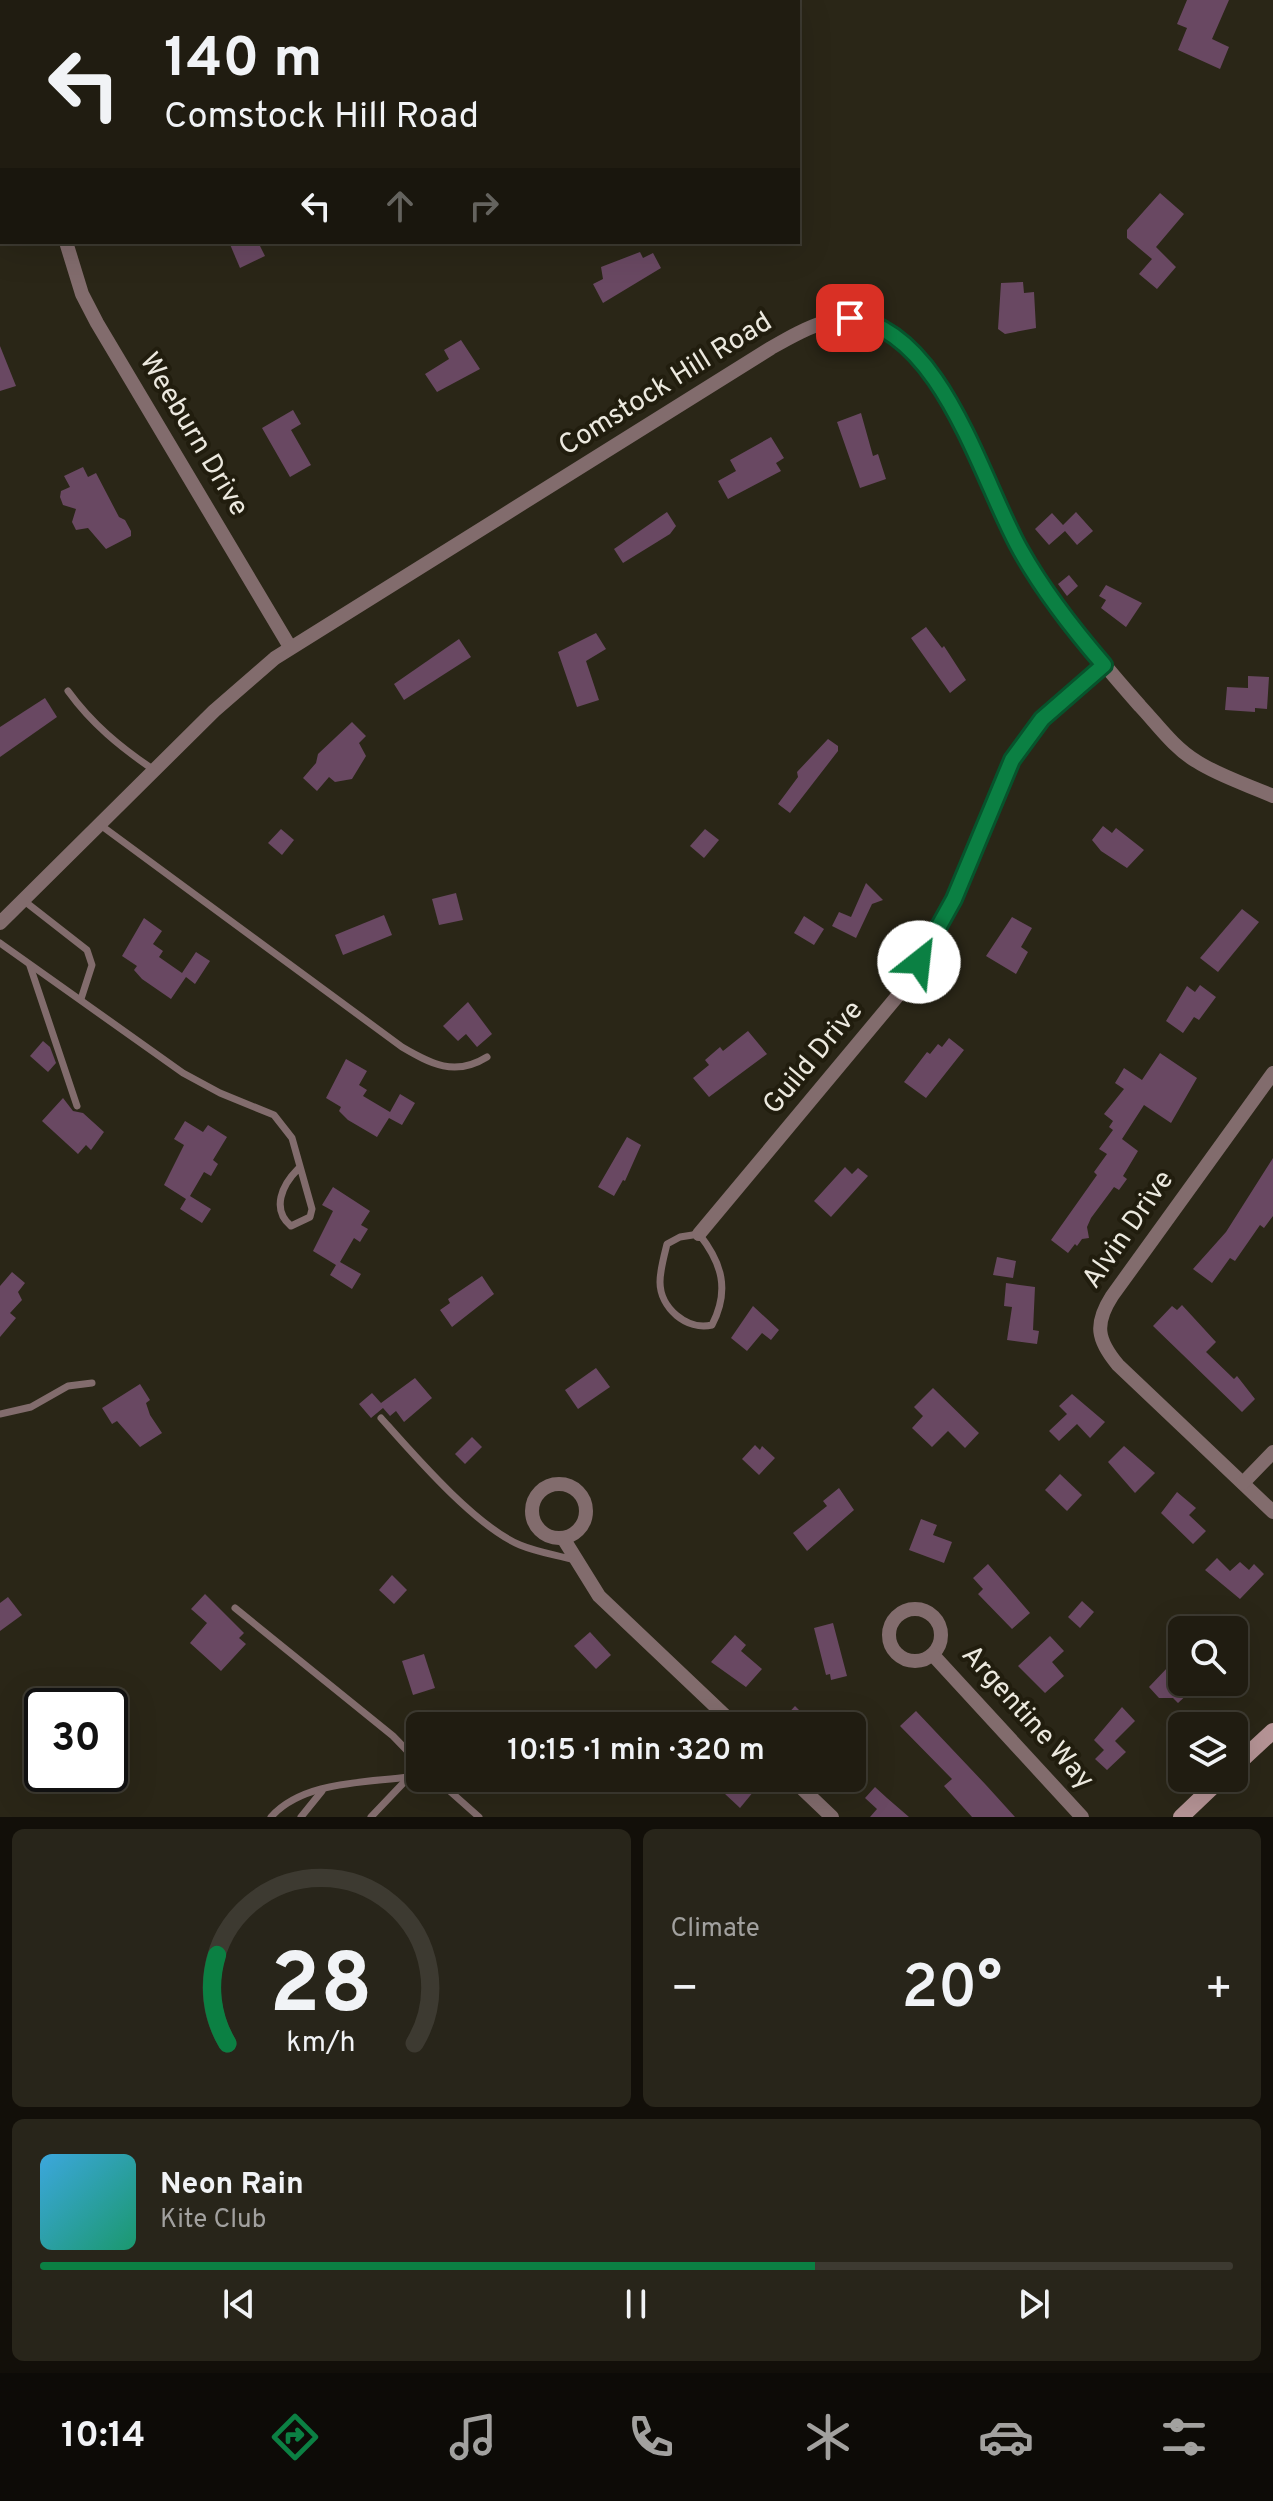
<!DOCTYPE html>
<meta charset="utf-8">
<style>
:root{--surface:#201c11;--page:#28251a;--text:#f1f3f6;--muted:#a2a19f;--line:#3d3a31;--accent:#0b8043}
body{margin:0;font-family:Overpass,sans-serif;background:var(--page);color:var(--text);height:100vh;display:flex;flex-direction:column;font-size:30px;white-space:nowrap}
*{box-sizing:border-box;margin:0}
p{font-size:26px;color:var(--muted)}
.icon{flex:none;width:44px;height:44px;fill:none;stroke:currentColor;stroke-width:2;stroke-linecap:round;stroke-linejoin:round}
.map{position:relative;height:1817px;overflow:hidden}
.details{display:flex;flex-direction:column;gap:12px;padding:12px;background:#120f09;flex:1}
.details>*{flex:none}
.top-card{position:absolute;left:0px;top:0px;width:800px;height:244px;box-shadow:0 8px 32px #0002,0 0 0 2px var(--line);background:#201c11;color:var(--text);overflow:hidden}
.buttons{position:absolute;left:1168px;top:1616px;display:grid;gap:16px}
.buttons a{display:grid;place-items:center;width:80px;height:80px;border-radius:12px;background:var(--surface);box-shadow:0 8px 32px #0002,0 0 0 2px var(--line);font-size:40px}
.speed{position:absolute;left:24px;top:1688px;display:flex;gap:16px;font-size:40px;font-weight:700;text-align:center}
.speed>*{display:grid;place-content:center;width:104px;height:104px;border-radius:50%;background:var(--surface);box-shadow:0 8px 32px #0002,0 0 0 2px var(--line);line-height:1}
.speed .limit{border:4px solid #111;border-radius:12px;background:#fff;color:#111}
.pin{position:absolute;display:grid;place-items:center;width:68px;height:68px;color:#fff;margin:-34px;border-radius:16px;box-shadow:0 4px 12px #0006}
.me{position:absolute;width:88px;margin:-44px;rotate:29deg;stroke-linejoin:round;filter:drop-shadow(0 0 6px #0008)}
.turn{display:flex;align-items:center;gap:28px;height:168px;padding:0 32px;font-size:36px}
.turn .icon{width:104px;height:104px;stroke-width:2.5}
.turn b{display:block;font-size:56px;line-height:68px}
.lanes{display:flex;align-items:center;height:76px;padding:0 32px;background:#0003;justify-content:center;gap:40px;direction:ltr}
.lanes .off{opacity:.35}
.big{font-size:60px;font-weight:600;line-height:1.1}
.details .widget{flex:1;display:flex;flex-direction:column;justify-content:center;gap:12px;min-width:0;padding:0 28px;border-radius:12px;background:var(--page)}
.details .dial{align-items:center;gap:0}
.dial svg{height:208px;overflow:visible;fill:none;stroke:var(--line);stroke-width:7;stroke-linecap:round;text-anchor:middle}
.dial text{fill:var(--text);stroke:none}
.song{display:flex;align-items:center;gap:24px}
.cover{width:96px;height:96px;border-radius:12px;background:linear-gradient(135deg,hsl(200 70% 55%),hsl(160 70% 35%))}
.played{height:8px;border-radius:4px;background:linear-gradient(90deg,var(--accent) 65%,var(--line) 65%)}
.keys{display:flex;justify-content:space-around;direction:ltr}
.heat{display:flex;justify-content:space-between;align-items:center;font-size:44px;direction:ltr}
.details .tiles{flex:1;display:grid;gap:12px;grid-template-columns:1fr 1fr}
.widget:last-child{grid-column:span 2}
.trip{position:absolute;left:406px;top:1712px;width:460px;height:80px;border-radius:12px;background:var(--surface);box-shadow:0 8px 32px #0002,0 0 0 2px var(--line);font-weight:600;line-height:80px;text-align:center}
.tabs{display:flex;height:128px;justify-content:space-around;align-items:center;background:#0d0b07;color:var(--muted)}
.tabs .icon{width:56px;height:56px}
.tabs .current{color:var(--accent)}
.tabs b{font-size:36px;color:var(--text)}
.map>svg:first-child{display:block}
.building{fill:#694862}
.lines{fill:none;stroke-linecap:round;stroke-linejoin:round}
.lane{stroke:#826c6d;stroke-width:7}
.street{stroke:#826c6d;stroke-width:14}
.secondary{stroke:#b69496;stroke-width:16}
.route-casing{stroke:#07532c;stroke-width:20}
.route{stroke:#0b8043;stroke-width:14}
.labels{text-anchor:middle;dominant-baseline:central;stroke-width:8;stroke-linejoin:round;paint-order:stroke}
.street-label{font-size:28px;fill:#ece9df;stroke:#211d0e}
</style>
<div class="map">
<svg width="1273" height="1817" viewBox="0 0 1273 1817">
<rect width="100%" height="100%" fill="#2a2617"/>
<g class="building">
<path d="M1187,0H1229L1212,39L1229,47L1220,69L1178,50L1187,28L1177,24Z"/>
<path d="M1160,193L1184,214L1156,247L1176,267L1157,289L1139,274L1152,259L1127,238V230Z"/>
<path d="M229,242H258L265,256L240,268Z"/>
<path d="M640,252L643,258L653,253L661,268L603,303L593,284L603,279L601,267Z"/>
<path d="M1023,282L1024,293L1034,292L1036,328L1005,334L998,329L1001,283Z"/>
<path d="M461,340L480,369L437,392L425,374L449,359L444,350Z"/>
<path d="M0,346L16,386L0,391Z"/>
<path d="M293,410L301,424L291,430L311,465L290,477L262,428Z"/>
<path d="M861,413L873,456L878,454L886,479L860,488L837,422Z"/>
<path d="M771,437L784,458L776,463L781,471L728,499L718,481L736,471L730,460Z"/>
<path d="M83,467L88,477L96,473L119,517L125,520L131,531V536L106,549L88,528L76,530L72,522L76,509L63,505L60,497L61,491L70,487L64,476Z"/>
<path d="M667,512L676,526L670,534L623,563L614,549Z"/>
<path d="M1076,512L1093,531L1077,545L1065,531L1049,545L1035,529L1052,513L1063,525Z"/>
<path d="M1069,575L1078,586L1067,596L1058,584Z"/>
<path d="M1106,585L1142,603L1126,627L1101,608L1106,600L1099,596Z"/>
<path d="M926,627L942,648L944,646L966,680L950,693L911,638Z"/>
<path d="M596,633L606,649L586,661L599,700L577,707L558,652Z"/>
<path d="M459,639L471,657L404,700L394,684Z"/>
<path d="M1248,676L1269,677L1267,709L1255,708V712L1225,710L1227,687L1248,688Z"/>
<path d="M45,698L57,717L0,757V727Z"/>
<path d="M352,722L366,736L359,743L366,756L352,779L335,782L329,777L317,791L303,778L316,763L318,754Z"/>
<path d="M828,739L838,746V751L790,813L778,804L798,777L797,772Z"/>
<path d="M1103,826L1112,833L1116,828L1144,850L1127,868L1101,851L1092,840Z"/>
<path d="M281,829L294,840L282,855L268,843Z"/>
<path d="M705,829L719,840L704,858L690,846Z"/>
<path d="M866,883L883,900L872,904L856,938L832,926L839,912L851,917Z"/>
<path d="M456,893L463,920L439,925L432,899Z"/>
<path d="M1242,909L1259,922L1218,972L1200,958Z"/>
<path d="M384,915L392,935L343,955L335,935Z"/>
<path d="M804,916L824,929L814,945L794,933Z"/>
<path d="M1012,917L1032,928L1021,947L1028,952L1016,974L986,956Z"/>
<path d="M144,918L162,931L153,944L163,951L159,957L182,973L196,952L210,961L195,984L186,977L171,999L142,979L134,970L137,966L122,956Z"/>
<path d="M1200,985L1216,997L1199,1020L1194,1017L1183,1033L1166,1021L1187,986L1195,992Z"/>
<path d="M468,1002L492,1034L477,1047L466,1034L458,1041L443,1026Z"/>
<path d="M748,1031L767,1054L709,1097L693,1078L709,1065L705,1060L720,1047L723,1051Z"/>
<path d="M949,1038L964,1050L926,1098L904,1082L927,1052L930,1054L938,1044L942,1047Z"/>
<path d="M43,1041L50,1047L56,1063L48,1072L30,1056Z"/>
<path d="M1160,1053L1197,1078L1171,1123L1144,1105L1122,1139L1138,1151L1123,1176L1127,1179L1119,1190L1114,1187L1091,1218L1087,1227L1089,1238L1082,1239L1077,1246L1075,1244L1068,1253L1051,1240L1097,1175L1094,1172L1107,1154L1099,1149L1113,1130L1109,1127L1113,1121L1104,1114L1124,1089L1115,1083L1124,1068L1142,1080Z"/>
<path d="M346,1059L367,1071L359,1085L367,1090L363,1096L390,1112L400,1094L415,1103L402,1125L389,1118L377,1137L348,1120L339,1111L341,1107L326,1098Z"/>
<path d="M63,1098L73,1111L83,1113L104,1132L91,1150L86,1145L78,1154L42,1121Z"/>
<path d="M185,1121L203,1132L208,1125L227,1137L213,1160L218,1164L211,1176L204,1172L190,1196L211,1209L202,1223L180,1209L186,1199L164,1185L184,1145L174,1139Z"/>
<path d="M627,1137L641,1145L625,1181L623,1180L614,1196L598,1187Z"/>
<path d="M1273,1158V1216L1264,1228L1260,1225L1235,1261L1230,1258L1212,1283L1193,1269L1226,1232Z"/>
<path d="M845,1167L852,1174L858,1168L868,1176L831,1217L814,1201Z"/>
<path d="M333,1187L370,1211L361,1225L368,1229L360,1242L354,1238L340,1262L361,1274L352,1289L330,1275L336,1265L313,1251L333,1211L322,1205Z"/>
<path d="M997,1257L1016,1261L1013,1278L993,1275Z"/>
<path d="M12,1272L25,1283L18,1292L22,1300L10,1313L16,1318L0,1337V1286Z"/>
<path d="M482,1276L494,1294L452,1327L440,1310L450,1303L448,1299Z"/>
<path d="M1006,1283L1035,1287L1033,1330L1039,1331L1037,1344L1007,1340L1012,1307L1004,1306Z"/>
<path d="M1182,1305L1216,1342L1206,1352L1234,1379L1237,1376L1255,1399L1242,1412L1153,1326L1172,1306L1177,1310Z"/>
<path d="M753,1306L779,1330L771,1340L762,1333L747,1351L731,1338Z"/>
<path d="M596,1368L610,1387L578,1409L565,1390Z"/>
<path d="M415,1378L432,1398L404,1422L396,1411L390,1416L383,1408L371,1418L359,1404L372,1393L381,1403Z"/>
<path d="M140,1384L150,1400L146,1403L150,1415L162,1433L140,1447L117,1421L112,1424L102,1408Z"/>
<path d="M933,1388L979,1433L965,1448L948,1431L932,1447L912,1428L923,1416L914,1407Z"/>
<path d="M1072,1394L1105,1422L1090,1438L1077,1424L1059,1441L1049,1431L1067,1414L1059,1406Z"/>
<path d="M472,1437L482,1447L465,1464L455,1454Z"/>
<path d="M755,1445L760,1450L762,1446L775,1458L759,1475L742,1459Z"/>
<path d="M1124,1446L1155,1473L1135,1493L1108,1462Z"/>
<path d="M1060,1474L1082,1495L1067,1511L1045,1490Z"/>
<path d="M839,1488L854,1510L807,1551L793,1533L827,1506L823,1501Z"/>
<path d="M1177,1492L1196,1508L1189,1515L1206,1531L1193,1544L1161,1513Z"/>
<path d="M921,1519L937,1525L933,1535L952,1542L944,1563L909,1550Z"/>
<path d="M1217,1558L1230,1571L1240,1562L1249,1570L1254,1564L1264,1574L1240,1599L1205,1570Z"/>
<path d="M988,1564L1030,1613L1012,1629L978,1594L983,1589L973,1578Z"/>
<path d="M392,1575L407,1590L394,1604L379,1590Z"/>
<path d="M205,1594L244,1633L239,1638L246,1644L221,1671L190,1643L207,1623L191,1609Z"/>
<path d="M8,1597L22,1615L0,1631V1603Z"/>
<path d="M1082,1601L1094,1612L1080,1628L1068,1617Z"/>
<path d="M833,1623L847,1676L831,1680L830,1674L826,1675L814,1628Z"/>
<path d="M590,1632L611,1655L596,1669L574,1646Z"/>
<path d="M735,1635L746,1645L741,1651L762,1669L746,1687L711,1662Z"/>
<path d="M1050,1636L1064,1651L1052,1662L1064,1676L1045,1693L1018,1666Z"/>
<path d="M424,1654L435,1688L413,1695L402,1661Z"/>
<path d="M1168,1667L1191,1691L1178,1703L1173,1698H1159L1149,1687Z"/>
<path d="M795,1706L815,1726H777Z"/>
<path d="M1122,1707L1135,1721L1115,1741L1126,1752L1107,1770L1095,1759L1104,1750L1094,1740Z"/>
<path d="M916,1711L986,1785L1015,1817H972L944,1786L952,1779L900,1726Z"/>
<path d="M708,1778H740L754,1791L740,1808Z"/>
<path d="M875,1787L887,1798L909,1817H870L877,1809L865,1798Z"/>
</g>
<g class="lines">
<g class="lane">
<path d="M68,691C92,724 120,747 154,770"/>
<path d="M99,824L402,1047C431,1064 455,1077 487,1057"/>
<path d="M23,900L87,950L92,965L81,999"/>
<path d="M0,943L183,1073L220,1093L274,1115L292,1138L312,1209L310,1217L291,1226C271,1209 282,1185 298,1169"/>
<path d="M30,966L77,1106"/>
<path d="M699,1234C722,1263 730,1290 712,1325C687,1331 660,1308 660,1282C660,1270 664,1256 667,1244L680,1237Z"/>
<path d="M0,1414L31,1407L68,1386L92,1383"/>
<path d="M381,1418C414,1455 475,1526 520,1545C537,1552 556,1555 574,1560"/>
<path d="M235,1608L393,1736L420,1764"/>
<path d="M435,1778L479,1817"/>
<path d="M271,1817C303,1781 364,1783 409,1777L420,1769"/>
<path d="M301,1817L322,1791"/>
<path d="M371,1817L409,1777"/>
</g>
<g class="street">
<path d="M81,2V0"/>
<path d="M0,83L2,84"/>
<path d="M66,242L82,294L97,323L290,647"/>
<path d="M0,923L214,711L275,658L771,348C804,329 841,307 878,326C949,362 969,451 1002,515C1039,587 1087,646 1140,706C1157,724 1174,748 1196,761C1219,776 1248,785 1273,796"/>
<path d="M1273,1073L1112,1296C1094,1324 1097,1340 1118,1365L1273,1512"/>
<path d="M699,1234L905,987L954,899L1012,760L1042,719L1104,665"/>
<path d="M1243,1483L1273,1452"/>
<circle cx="559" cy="1511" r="27"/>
<path d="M563,1538L599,1596L736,1726"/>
<circle cx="915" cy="1635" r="26"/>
<path d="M933,1655L1082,1817"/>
<path d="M791,1778L832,1817"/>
</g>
<g class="secondary">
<path d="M1234,1767L1273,1731"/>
<path d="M1181,1817L1222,1778"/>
</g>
</g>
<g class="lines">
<g class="route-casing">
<path id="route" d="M850,318C943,330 981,481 1021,551C1044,592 1073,629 1104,665L1042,719L1012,760L954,899L919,962"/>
</g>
<use href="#route" class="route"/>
</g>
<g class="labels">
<g class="street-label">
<text transform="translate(666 385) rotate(-32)">Comstock Hill Road</text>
<text transform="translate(193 435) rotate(59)">Weeburn Drive</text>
<text transform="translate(814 1058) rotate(-50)">Guild Drive</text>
<text transform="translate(1129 1230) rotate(-55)">Alvin Drive</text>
<text transform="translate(1027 1718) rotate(48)">Argentine Way</text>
</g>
</g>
</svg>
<div class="buttons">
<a><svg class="icon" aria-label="search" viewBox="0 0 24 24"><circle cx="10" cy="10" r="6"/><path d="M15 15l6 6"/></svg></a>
<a><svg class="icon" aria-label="layers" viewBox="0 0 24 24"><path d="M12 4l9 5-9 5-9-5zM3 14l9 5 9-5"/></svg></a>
</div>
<div class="speed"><div class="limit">30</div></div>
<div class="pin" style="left:850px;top:318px;background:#d93025"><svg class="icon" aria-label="arrive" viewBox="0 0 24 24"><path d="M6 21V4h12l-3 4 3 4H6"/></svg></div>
<svg class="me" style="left:919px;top:962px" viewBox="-20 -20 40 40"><circle r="19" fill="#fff"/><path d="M0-13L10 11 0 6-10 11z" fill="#0b8043"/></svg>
<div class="trip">10:15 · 1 min · 320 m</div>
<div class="top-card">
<div class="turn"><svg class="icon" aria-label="left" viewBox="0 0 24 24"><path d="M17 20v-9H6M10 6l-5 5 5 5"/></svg><div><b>140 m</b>Comstock Hill Road</div></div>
<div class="lanes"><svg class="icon" aria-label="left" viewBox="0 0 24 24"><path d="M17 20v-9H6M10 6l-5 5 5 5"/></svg><svg class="icon off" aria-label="ahead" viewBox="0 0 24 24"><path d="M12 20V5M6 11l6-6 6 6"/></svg><svg class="icon off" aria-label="right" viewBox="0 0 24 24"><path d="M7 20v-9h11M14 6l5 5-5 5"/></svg></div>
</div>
</div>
<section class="details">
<div class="tiles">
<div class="widget dial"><svg viewBox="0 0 100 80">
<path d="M14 69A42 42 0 1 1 86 69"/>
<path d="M14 69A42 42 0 0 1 10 35" stroke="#0b8043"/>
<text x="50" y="56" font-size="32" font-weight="700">28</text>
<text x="50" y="72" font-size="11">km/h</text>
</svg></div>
<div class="widget"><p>Climate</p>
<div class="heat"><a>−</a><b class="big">20°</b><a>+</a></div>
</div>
<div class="widget">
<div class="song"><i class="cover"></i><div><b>Neon Rain</b><p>Kite Club</p></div></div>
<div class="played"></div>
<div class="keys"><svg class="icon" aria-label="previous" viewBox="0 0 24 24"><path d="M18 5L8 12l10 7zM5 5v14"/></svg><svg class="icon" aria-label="pause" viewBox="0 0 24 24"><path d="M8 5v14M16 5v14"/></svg><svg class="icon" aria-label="next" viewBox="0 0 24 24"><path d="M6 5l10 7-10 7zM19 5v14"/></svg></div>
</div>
</div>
</section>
<nav class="tabs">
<b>10:14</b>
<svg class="icon current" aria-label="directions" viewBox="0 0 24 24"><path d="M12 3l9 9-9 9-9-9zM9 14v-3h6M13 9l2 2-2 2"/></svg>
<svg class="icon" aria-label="music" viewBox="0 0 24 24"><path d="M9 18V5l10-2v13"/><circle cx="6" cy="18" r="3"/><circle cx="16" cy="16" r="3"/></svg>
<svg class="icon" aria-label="phone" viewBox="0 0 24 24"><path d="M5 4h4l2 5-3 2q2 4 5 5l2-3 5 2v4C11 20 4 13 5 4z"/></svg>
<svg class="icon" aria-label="climate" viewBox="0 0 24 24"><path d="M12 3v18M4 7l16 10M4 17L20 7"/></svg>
<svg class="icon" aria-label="car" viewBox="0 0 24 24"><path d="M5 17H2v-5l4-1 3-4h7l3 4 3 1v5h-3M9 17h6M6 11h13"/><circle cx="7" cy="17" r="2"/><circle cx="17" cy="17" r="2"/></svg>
<svg class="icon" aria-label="filters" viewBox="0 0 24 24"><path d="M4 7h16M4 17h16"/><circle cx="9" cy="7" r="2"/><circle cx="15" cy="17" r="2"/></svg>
</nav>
